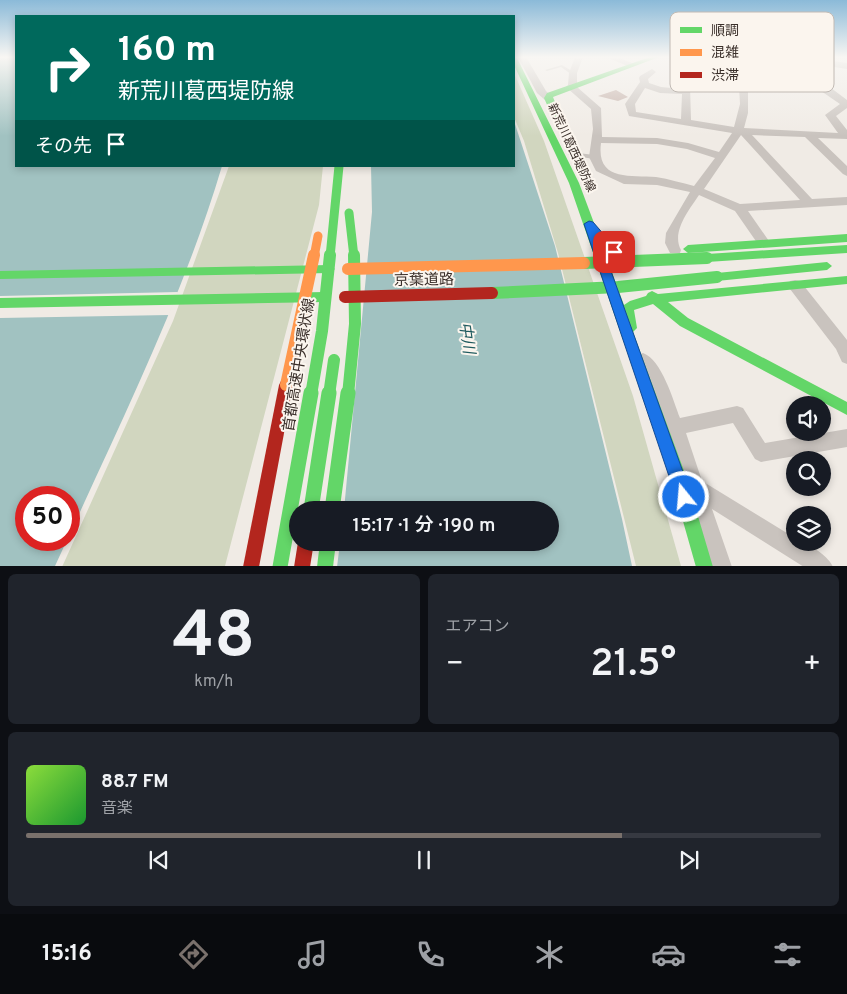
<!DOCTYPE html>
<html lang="ja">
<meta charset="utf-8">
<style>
:root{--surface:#171b24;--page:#20242c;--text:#f1f3f6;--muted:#9ea1a6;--line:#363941;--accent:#7a716c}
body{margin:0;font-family:Overpass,"Noto Sans JP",sans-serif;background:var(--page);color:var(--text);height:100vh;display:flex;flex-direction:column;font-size:19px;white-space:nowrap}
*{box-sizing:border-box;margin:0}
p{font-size:16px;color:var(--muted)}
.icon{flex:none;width:28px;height:28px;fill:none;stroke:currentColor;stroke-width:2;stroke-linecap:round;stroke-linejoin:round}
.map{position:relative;height:566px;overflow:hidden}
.details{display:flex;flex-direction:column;gap:8px;padding:8px;background:#0d0f14;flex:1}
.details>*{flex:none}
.top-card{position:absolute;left:15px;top:15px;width:500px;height:152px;border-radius:0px;box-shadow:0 2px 8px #0003;background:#00695c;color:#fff;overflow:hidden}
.buttons{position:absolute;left:786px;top:396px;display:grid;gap:10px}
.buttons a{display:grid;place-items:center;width:45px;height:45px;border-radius:50%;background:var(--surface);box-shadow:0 2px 8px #0003;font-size:25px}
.speed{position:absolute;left:15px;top:486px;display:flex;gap:10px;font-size:25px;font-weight:700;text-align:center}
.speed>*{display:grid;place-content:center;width:65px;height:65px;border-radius:50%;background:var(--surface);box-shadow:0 2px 8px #0003;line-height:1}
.speed .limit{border:8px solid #d22;background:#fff;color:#111}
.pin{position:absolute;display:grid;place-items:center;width:42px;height:42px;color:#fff;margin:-21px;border-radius:10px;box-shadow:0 2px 8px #0006}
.me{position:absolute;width:55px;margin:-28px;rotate:343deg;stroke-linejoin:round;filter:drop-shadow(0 0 4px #0008)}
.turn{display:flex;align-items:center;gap:18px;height:105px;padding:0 20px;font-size:22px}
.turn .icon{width:65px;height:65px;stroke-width:2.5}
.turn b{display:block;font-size:35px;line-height:42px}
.then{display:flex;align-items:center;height:48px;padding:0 20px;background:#0003;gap:10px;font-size:19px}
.big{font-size:38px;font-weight:600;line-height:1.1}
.details .card{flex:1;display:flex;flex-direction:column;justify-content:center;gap:8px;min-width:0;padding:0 18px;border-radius:8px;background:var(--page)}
.details .dial{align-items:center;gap:0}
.dial b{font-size:65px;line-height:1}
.song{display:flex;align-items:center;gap:15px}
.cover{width:60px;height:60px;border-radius:8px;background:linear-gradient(135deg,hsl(90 70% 55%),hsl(130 70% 35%))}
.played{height:5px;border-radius:2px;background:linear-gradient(90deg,var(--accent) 75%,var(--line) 75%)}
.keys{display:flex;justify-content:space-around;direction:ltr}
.heat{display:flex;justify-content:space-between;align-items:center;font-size:28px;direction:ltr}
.details .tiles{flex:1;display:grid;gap:8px;grid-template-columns:1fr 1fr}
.card:last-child{grid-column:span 2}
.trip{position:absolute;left:289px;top:501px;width:270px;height:50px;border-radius:25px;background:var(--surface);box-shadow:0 2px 8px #0003;font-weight:600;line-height:50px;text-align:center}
.dock{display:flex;height:80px;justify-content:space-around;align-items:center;background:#090b0e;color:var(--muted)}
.dock .icon{width:35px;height:35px}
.dock .on{color:var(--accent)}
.dock b{font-size:22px;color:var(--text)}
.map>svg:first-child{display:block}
.green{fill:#d1d6bf}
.water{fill:#a1c2c1}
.pier{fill:#f0ebe5}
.building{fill:#c3afa7}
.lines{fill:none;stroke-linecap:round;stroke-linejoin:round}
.lane{fill:#c9c3be;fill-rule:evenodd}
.street{fill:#c9c3be;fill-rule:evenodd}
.fast{fill:#63d668;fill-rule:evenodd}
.jam{fill:#b3261e;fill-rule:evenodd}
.fast-bridge-far2{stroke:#63d668;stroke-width:9}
.fast-bridge-far1{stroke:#63d668;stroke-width:12}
.fast-bridge{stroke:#63d668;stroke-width:15}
.slow-bridge-far1{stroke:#ff974d;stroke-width:9}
.slow-bridge{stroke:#ff974d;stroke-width:12}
.jam-bridge{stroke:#b3261e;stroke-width:12}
.route{fill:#1a73e8;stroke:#114b97}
.labels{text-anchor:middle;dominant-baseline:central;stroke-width:4;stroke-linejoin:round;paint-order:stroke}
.far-street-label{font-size:12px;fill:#3b302b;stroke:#fbf5ee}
.street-label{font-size:15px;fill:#3b302b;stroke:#fbf5ee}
.water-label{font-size:16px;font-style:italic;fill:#1f5a5e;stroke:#fbf5ee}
.key{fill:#fbf5ee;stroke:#c1bab4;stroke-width:1}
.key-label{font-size:14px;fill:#3b302b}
</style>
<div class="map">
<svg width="847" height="567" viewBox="0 0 847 567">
<rect width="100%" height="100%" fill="#f0ebe5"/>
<g class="green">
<path d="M514,73L544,141L633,396L681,566H636L558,253L524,141L514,117Z"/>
<path d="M229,166H323L319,205L225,566L62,567L173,321Z"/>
</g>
<g class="water">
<path d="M0,57H16V166H222C184,294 124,415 69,536V498H26V540H67L55,566H0Z"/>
<path d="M514,121L555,246L622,519L632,566L337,567L340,543L550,542V510H344L372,212L371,166H514Z"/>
</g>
<path class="pier" d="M178,292L169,315L0,318V296Z"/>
<path class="building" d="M616,90L628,97L618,101L598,96Z"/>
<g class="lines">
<g class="lane">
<path d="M562,65L575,73L571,74L561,67L547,71L545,70Z"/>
<path d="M570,152L594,155L597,157L594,159L568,155V153Z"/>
</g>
<g class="street">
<path d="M518,57H526L546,91L553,98L551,100H545L537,93Z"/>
<path d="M575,57H583L577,73V87L601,108L602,137L657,138L688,143L719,152L732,133L629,116L625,104L640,82L639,78L640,76L652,69L656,72L648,79L649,83L661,87L682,89L684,86H690L691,120L734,127L740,104L739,87L670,75V71L682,69L676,62L668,57H678L691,69H706L710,72L706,75L694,74L738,81L730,57L807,63L813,58L847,63V69L816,64L814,66L823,82L847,100V108L836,116L847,130V139L818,138L847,166V176L843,174L805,137L752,135L812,199L847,197V205L748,211L771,244L770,247H760L735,211L699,195C689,210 671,232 681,250L680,253H670L665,243L666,233L690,192L657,185L624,184L596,171L589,157L593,129L591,109L566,87L568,85L569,73ZM740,61L806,68L807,73H792L777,78L747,82ZM810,78L821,91L840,104L825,115L838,133L744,128L748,113V87C769,85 789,79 810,78ZM645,88L660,93L682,94L681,119L636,112L635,104ZM741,135L800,200L740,204L704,189ZM601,143L657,144L687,149L715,158L694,186C682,183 669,179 656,177C629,175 596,181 601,143Z"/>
<path d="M606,57H617L637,65L630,67Z"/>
<path d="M795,280L800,281L847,340V364L842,362L836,349L790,289L788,285L790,281Z"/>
<path d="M643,353C662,360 673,400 680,418L737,406L743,408L765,443L847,429V447L761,462L755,459L733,423L686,433L702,481L795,538V542C807,542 828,555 833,567H804L712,509L732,567H712L666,427L649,380L635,360L637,355Z"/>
</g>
<g class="fast">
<path d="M514,57L517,58L579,183L594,223L602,234L599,237L624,305L630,301L646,296L648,293L652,291L658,294L847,276V284L668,302L688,318L847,402V415L680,326L653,304L634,310L637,328L633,332L687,479L713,567H696L671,479L569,183L514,65Z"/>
<path d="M650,57H659L553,97L564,125L557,127L544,98L547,93Z"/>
<path d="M847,234V242L688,253L683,249L688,245Z"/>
<path d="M847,245V253L707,262L702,258L707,254Z"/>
<path d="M827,262L832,266L827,270L717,281L711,277L717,273Z"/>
<path d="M330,265L335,269L330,273L0,279V271Z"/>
<path d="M325,292L329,294L331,297L329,300L325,302L0,308V298Z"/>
<path d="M320,542H336L333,567H317Z"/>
</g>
<g class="jam">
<path d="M286,379L291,381L293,385L259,567H243L279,385L281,381Z"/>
<path d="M298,542H314L310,567H294Z"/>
</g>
<g class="fast-bridge-far2">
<path d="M349,213L354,257"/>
<path d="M330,257L339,166"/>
</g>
<g class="fast-bridge-far1">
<path d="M584,263L707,258"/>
<path d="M492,293L618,287L717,277"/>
<path d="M311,395L322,331L330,255"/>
<path d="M329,395L334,360"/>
<path d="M348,395L355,324L354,255"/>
</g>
<g class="fast-bridge">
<path d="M311,510L329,393"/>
<path d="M332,510L348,393"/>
<path d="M280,567L311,393"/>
</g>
<path class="slow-bridge-far1" d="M314,257L318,236"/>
<g class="slow-bridge">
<path d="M348,269L584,263"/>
<path d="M286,385L314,255"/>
</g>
<path class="jam-bridge" d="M345,297L492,293"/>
</g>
<linearGradient id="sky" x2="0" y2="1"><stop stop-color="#8bbad8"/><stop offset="0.42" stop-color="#f8f6f3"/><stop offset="1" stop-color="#f8f6f3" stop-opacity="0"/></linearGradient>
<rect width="847" height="136" fill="url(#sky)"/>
<path class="route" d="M589,221L593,222L619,252L614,256L610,255L602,246L692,497L689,502L684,505L678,502L676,497L584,224Z"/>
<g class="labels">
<g class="far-street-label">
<text transform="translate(571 148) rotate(65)">新荒川葛西堤防線</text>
</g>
<g class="street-label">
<text transform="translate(424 281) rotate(-1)">京葉道路</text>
<text transform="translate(300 365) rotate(-81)">首都高速中央環状線</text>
</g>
<g class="water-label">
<text transform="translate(466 338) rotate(82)">中川</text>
</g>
</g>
<rect x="670" y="12" width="164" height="80" rx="8" class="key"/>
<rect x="680" y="27" width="22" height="6" fill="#63d668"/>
<rect x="680" y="49" width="22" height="7" fill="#ff974d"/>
<rect x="680" y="72" width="22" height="6" fill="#b3261e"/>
<g class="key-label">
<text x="711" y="35">順調</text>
<text x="711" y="57">混雑</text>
<text x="711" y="80">渋滞</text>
</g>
</svg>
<div class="buttons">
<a><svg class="icon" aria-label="sound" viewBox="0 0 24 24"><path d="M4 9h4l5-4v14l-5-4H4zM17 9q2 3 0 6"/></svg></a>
<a><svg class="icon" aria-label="search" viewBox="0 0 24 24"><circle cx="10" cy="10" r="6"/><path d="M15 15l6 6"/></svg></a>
<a><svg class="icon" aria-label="layers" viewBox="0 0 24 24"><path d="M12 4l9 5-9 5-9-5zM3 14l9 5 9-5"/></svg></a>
</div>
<div class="speed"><div class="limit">50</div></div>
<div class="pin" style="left:614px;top:252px;background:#d93025"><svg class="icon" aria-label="arrive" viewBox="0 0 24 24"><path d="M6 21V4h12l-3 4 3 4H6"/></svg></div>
<svg class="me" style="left:684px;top:497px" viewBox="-20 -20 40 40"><circle r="17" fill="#1a73e8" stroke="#fff" stroke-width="3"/><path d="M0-11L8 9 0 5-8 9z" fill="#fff"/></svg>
<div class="trip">15:17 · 1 分 · 190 m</div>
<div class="top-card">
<div class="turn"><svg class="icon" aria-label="right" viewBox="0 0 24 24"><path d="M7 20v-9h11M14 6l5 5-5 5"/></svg><div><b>160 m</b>新荒川葛西堤防線</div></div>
<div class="then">その先<svg class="icon" aria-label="arrive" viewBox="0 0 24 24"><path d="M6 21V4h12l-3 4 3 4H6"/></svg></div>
</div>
</div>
<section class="details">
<div class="tiles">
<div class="card dial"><b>48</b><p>km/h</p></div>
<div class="card"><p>エアコン</p>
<div class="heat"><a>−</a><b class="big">21.5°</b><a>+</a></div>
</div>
<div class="card">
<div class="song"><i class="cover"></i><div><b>88.7 FM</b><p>音楽</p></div></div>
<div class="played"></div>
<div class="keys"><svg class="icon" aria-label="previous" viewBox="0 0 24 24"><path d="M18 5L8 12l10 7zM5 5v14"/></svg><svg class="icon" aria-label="pause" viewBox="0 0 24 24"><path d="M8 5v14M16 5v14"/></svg><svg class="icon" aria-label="next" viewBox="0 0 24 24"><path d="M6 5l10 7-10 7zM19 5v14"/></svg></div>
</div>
</div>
</section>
<nav class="dock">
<b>15:16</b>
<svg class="icon on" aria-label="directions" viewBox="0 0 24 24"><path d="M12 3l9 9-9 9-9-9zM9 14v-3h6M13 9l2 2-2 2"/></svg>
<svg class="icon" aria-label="music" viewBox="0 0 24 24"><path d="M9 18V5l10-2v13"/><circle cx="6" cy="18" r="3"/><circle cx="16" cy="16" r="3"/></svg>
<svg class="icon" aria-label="phone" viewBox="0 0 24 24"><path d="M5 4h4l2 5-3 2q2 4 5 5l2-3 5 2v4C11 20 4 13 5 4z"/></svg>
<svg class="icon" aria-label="climate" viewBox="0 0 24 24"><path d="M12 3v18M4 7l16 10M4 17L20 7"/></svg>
<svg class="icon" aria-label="car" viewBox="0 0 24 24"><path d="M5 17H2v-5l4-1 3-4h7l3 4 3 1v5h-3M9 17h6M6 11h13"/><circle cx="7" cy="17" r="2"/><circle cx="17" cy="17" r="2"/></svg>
<svg class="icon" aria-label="filters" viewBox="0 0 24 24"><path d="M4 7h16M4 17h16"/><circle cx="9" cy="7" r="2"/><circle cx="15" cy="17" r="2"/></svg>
</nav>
